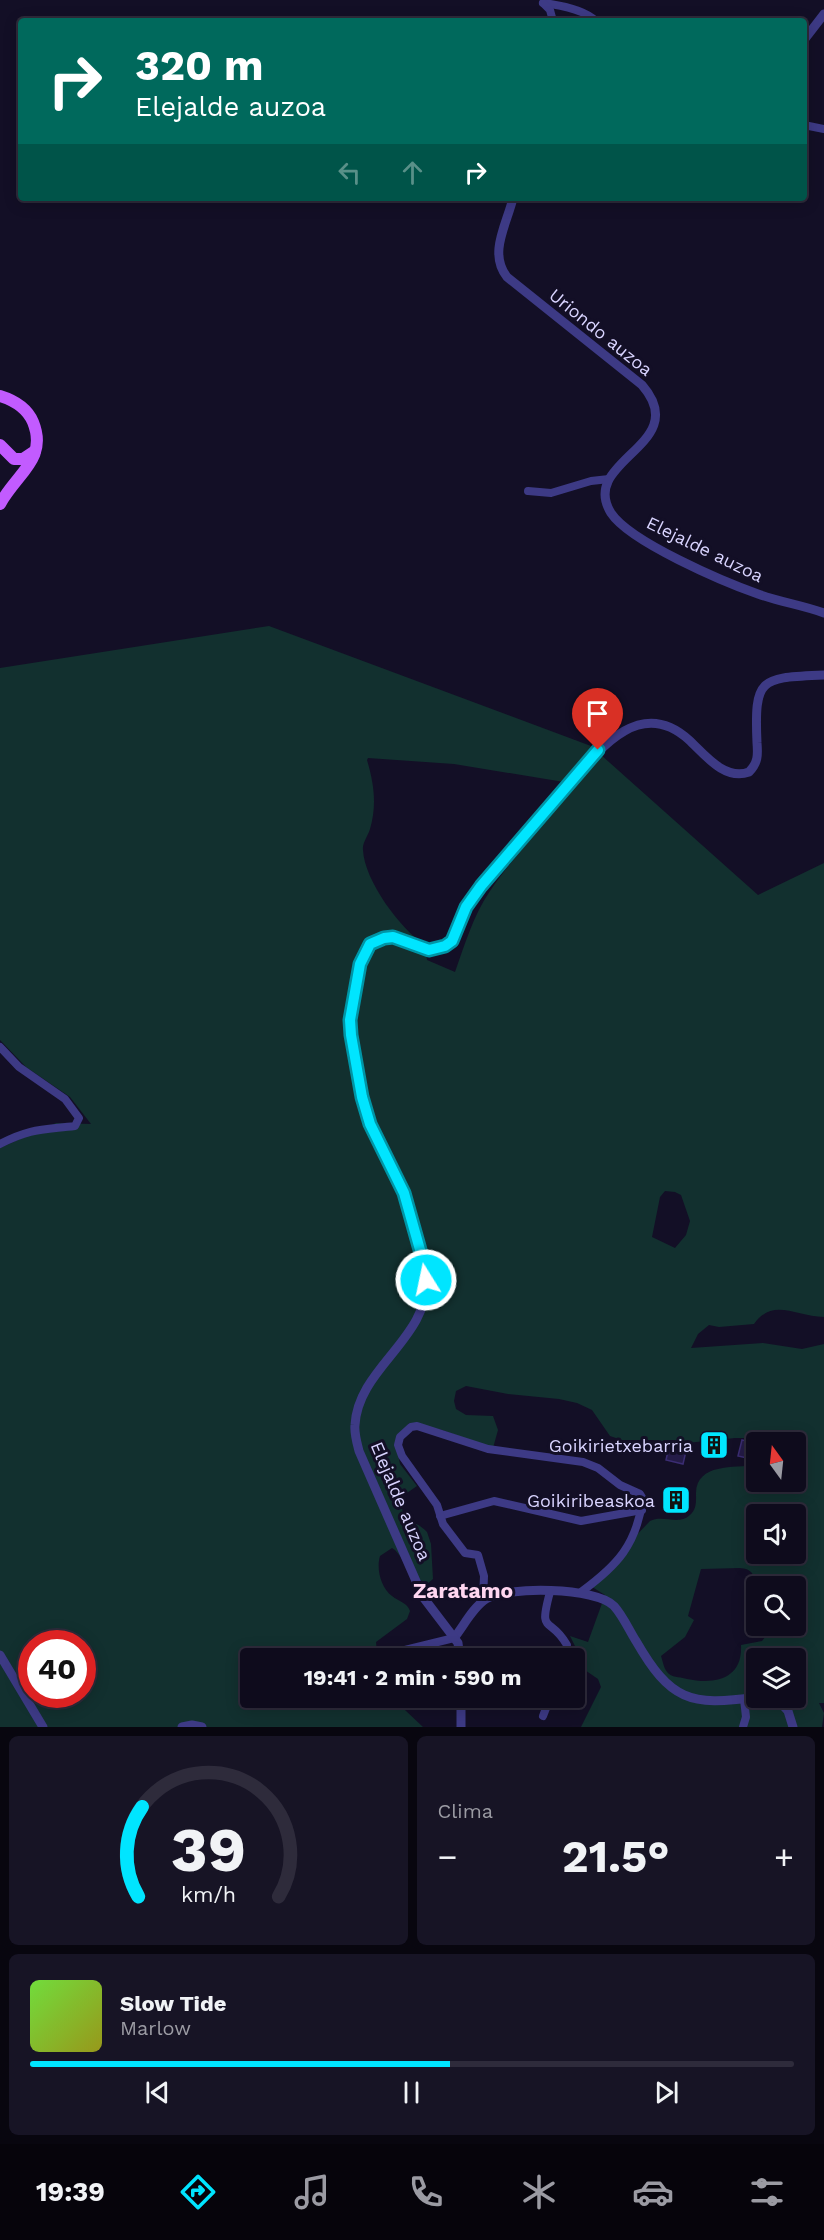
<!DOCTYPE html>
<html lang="es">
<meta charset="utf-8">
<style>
:root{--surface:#0e0b1c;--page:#171425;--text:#f1f3f6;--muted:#9b9ba3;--line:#2e2b3b;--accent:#00e5ff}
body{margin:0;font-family:"Work Sans",sans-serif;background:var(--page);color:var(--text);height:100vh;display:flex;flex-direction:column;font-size:22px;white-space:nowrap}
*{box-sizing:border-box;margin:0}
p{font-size:20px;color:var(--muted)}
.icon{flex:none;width:33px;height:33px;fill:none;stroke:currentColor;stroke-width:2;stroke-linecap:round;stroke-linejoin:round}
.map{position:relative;height:1727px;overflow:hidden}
.side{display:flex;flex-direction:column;gap:9px;padding:9px;background:#08060f;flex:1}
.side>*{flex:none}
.top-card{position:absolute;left:18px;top:18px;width:789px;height:183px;border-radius:6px;box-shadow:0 3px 15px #0003,0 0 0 2px var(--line);background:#00695c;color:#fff;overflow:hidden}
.needle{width:39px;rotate:345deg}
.controls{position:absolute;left:746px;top:1432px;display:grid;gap:12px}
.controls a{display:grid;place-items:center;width:60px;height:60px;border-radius:6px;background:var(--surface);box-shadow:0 3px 15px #0003,0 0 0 2px var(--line);font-size:30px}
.speed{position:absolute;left:18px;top:1630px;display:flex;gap:12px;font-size:30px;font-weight:700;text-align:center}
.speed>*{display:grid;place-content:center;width:78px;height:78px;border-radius:50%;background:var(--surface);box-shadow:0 3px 15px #0003,0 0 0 2px var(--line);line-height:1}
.speed .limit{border:9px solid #d22;background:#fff;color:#111}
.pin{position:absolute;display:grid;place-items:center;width:51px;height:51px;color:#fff;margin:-62px -26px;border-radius:50% 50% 50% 0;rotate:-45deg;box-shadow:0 0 6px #0007}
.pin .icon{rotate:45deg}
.me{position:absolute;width:66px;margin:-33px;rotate:350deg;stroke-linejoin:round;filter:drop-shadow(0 0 4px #0008)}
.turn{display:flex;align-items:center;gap:21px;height:126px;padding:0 18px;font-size:27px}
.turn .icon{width:78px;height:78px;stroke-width:2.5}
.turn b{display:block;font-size:42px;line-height:51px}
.lanes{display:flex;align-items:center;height:57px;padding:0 18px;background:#0003;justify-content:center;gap:30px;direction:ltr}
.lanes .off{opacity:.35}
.big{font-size:45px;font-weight:700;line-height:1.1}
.side .card{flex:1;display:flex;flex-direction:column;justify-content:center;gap:9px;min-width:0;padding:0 21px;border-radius:9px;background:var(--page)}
.side .dial{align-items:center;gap:0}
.dial svg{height:156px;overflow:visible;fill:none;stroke:var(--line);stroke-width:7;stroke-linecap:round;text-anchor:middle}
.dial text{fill:var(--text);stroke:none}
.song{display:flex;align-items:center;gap:18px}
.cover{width:72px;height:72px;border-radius:9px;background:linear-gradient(135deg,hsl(100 70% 55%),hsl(60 70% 35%))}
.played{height:6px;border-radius:3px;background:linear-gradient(90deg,var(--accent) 55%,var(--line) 55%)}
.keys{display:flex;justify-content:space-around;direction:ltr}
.heat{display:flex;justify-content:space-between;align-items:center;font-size:33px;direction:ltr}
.side .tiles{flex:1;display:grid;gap:9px;grid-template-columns:1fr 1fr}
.card:last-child{grid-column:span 2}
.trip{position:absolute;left:240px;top:1648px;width:345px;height:60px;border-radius:6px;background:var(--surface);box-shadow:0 3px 15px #0003,0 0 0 2px var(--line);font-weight:700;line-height:60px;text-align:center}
.menu{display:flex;height:96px;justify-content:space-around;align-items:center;background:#06040b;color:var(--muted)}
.menu .icon{width:42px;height:42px}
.menu .on{color:var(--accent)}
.menu b{font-size:27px;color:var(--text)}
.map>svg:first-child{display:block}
.green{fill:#12302f;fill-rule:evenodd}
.building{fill:#241b47;stroke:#3b2d73;stroke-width:1.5}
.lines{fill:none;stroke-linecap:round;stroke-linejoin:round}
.minor{stroke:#3d3a85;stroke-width:8}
.tertiary{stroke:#3d3a85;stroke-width:9}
.primary{stroke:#c25bff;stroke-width:12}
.route-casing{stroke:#0095a6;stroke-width:15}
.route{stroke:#00e5ff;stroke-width:10}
.labels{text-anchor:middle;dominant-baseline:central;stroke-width:6;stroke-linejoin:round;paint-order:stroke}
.street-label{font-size:18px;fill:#d9d4ff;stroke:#130f26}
.poi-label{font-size:18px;fill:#d9d4ff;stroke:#130f26;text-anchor:end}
.quarter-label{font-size:21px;font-weight:bold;fill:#ffd6f0;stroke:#130f26}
</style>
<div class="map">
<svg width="824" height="1727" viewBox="0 0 824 1727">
<rect width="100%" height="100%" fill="#130f26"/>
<path class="green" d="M269,626L591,746L758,895L824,863V1317C796,1317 773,1297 754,1324L719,1327L709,1325L698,1334L691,1348L763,1343L802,1349L824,1344V1703H819L824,1713L822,1727H581L601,1687L598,1679L579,1666L575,1646L570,1636L588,1642L605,1595L589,1585L650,1521C663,1514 678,1526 690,1515C697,1509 696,1501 696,1493C697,1463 734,1468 756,1465V1482H795V1443H759L747,1438H735L677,1444L653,1440H622L610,1436L592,1410L577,1403L559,1399L508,1394L466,1386L456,1391L454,1401L456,1409L466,1415L493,1416L498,1430L493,1448L442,1430L409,1423L396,1445L400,1464L417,1486L404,1495C396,1522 414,1518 427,1532L431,1544L433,1579L427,1584L420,1580L395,1550L392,1548L380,1556C376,1569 381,1588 392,1596C399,1602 407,1602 410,1611L407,1619L376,1642L377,1653L386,1659H250V1698H404L405,1710L423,1727H0V1148L56,1123L91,1124L70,1097L26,1067L0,1040V668ZM368,758L454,764L570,783C548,823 515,854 490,891C473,916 465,944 455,972L427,960L425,945C401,930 364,880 363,850C362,843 368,836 370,829C377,805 374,784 367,760ZM665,1191L675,1192L681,1195L690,1221L686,1235L675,1248L652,1237L660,1197ZM756,1515H795V1554H756ZM740,1568C759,1569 755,1585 751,1600L756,1601V1587H795V1626H774L762,1641L741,1645C743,1679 715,1685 687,1679C682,1677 674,1678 669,1674C664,1670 663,1662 661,1656L685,1637L694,1620L688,1616L701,1569ZM32,1644H82V1695H32ZM756,1659H795V1698H756Z"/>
<g class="building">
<rect x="705" y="1439" width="17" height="13"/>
<path d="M742,1440L756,1443V1460L738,1456Z"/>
<path d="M669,1447L686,1451L683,1464L666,1460Z"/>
<path d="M684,1490L687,1507L669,1510L666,1492Z"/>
</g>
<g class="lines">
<g class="minor">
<path d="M543,3C560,5 583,9 596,21"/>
<path d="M543,3L550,10L553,21"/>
<path d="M804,125L824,129"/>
<path d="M528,491L551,493L591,481L609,479"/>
<path d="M0,1047L19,1067L65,1099L79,1118L75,1126C42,1130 31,1128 0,1144"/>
<path d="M440,1516L494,1501L581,1521L642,1510"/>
<path d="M550,1592C538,1636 550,1615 567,1645L564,1659"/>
<path d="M483,1600L484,1576L478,1555L465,1553L443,1524L437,1505L402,1456L398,1445L400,1437L411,1427L417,1426L488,1449L583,1462L598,1468L620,1485L640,1494L643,1499C636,1545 618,1565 581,1592"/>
<path d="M405,1650L454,1638"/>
<path d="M543,1716L550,1698"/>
<path d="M743,1727L746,1717L744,1699"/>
</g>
<g class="tertiary">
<path d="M588,21H628"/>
<path d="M804,40L824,14"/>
<path d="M513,198C507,224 488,253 507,277L642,385C694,445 578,460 611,513C630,542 724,582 758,594C780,602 802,605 824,613"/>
<path d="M454,1638C463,1627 473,1607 486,1599C507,1586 596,1587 614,1606C623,1616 629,1630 636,1641C670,1700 690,1707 756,1697"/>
<path d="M0,1655L43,1727"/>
<path d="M460,1659L458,1643L423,1597L359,1451C357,1443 354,1433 355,1425C358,1367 431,1338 426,1277C423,1249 414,1215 403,1190C393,1168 380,1147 371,1125C351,1076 343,1000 365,952C380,917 419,958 443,947C456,940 459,922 465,909C469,901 475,894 481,886C506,856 532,827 559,797C591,761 635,691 689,740C705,755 725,781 749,772C758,763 758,755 757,743C754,676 761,678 824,675"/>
<path d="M461,1698V1727"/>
<path d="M776,1698L788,1711L793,1727"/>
<path d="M182,1727L192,1725L202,1727"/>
</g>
<g class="primary">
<path d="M0,396C13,400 27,408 33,422C48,459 17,473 0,504"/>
<path d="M0,445L14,459H23L35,451"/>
</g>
</g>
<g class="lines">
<g class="route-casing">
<path id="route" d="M426,1280L424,1264L404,1193L370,1124L362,1097L351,1035L350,1020L360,964L370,944L384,938L393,937L429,950L445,946L452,941L466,907L481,886L598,750"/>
</g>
<use href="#route" class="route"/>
</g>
<defs>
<g id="building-square" transform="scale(1.5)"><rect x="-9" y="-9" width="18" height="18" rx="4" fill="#00e5ff" stroke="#130f26"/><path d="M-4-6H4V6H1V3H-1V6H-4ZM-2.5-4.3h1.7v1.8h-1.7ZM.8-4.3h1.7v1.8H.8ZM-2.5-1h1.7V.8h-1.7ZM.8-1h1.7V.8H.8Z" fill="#111"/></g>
</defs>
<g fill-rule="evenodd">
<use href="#building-square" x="714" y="1445"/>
<use href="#building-square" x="676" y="1500"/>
</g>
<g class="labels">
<g class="street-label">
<text transform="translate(601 332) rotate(39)">Uriondo auzoa</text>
<text transform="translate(705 549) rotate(26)">Elejalde auzoa</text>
<text transform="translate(401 1501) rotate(67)">Elejalde auzoa</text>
</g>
<g class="poi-label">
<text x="693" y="1445">Goikirietxebarria</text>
<text x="655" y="1500">Goikiribeaskoa</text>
</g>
<g class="quarter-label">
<text x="463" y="1590">Zaratamo</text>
</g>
</g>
</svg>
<div class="controls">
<a><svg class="needle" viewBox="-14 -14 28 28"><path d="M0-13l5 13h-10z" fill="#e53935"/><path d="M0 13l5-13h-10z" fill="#9b9ba3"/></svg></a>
<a><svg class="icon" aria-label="sound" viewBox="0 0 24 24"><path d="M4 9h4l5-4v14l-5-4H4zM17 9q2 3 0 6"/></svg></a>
<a><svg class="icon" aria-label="search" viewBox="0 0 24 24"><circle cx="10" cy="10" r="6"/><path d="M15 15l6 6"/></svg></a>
<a><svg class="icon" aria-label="layers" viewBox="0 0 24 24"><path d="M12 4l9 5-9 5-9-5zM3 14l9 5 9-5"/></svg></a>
</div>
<div class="speed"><div class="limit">40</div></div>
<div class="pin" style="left:598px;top:750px;background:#d93025"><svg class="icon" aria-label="arrive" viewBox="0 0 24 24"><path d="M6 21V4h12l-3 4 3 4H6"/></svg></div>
<svg class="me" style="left:426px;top:1280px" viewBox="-20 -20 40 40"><circle r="17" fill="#00e5ff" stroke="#fff" stroke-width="3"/><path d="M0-11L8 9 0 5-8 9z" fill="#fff"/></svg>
<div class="trip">19:41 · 2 min · 590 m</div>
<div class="top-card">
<div class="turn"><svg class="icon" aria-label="right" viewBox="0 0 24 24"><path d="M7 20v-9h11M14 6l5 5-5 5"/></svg><div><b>320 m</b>Elejalde auzoa</div></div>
<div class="lanes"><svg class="icon off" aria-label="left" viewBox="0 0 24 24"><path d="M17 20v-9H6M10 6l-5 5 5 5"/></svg><svg class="icon off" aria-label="ahead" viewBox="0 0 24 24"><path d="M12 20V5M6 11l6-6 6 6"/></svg><svg class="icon" aria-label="right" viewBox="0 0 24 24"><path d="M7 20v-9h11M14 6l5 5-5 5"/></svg></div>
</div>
</div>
<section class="side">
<div class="tiles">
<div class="card dial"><svg viewBox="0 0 100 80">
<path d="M14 69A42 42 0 1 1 86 69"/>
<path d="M14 69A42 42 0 0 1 16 23" stroke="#00e5ff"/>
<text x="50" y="56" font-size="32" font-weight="700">39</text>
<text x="50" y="72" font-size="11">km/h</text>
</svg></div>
<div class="card"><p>Clima</p>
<div class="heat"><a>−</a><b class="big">21.5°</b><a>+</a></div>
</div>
<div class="card">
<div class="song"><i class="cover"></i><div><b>Slow Tide</b><p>Marlow</p></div></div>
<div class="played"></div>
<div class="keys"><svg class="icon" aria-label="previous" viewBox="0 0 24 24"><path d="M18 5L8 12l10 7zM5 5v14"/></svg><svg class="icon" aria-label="pause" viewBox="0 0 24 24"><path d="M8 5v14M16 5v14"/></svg><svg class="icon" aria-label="next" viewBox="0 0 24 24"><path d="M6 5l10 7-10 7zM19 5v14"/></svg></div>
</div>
</div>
</section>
<nav class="menu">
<b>19:39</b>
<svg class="icon on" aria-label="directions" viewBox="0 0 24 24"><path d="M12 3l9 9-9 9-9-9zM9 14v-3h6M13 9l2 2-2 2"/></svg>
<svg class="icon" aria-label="music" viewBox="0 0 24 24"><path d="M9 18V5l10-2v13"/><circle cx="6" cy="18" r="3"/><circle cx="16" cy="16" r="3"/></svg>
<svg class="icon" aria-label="phone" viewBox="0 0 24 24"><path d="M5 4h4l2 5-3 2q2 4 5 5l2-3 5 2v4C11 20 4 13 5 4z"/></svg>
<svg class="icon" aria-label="climate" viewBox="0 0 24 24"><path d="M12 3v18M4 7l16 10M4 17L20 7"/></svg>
<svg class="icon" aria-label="car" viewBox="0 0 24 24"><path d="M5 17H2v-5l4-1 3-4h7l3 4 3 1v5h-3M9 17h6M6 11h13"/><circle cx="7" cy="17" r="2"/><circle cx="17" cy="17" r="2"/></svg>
<svg class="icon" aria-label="filters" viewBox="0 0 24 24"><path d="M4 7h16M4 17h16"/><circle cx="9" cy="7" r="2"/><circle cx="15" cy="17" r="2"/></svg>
</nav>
